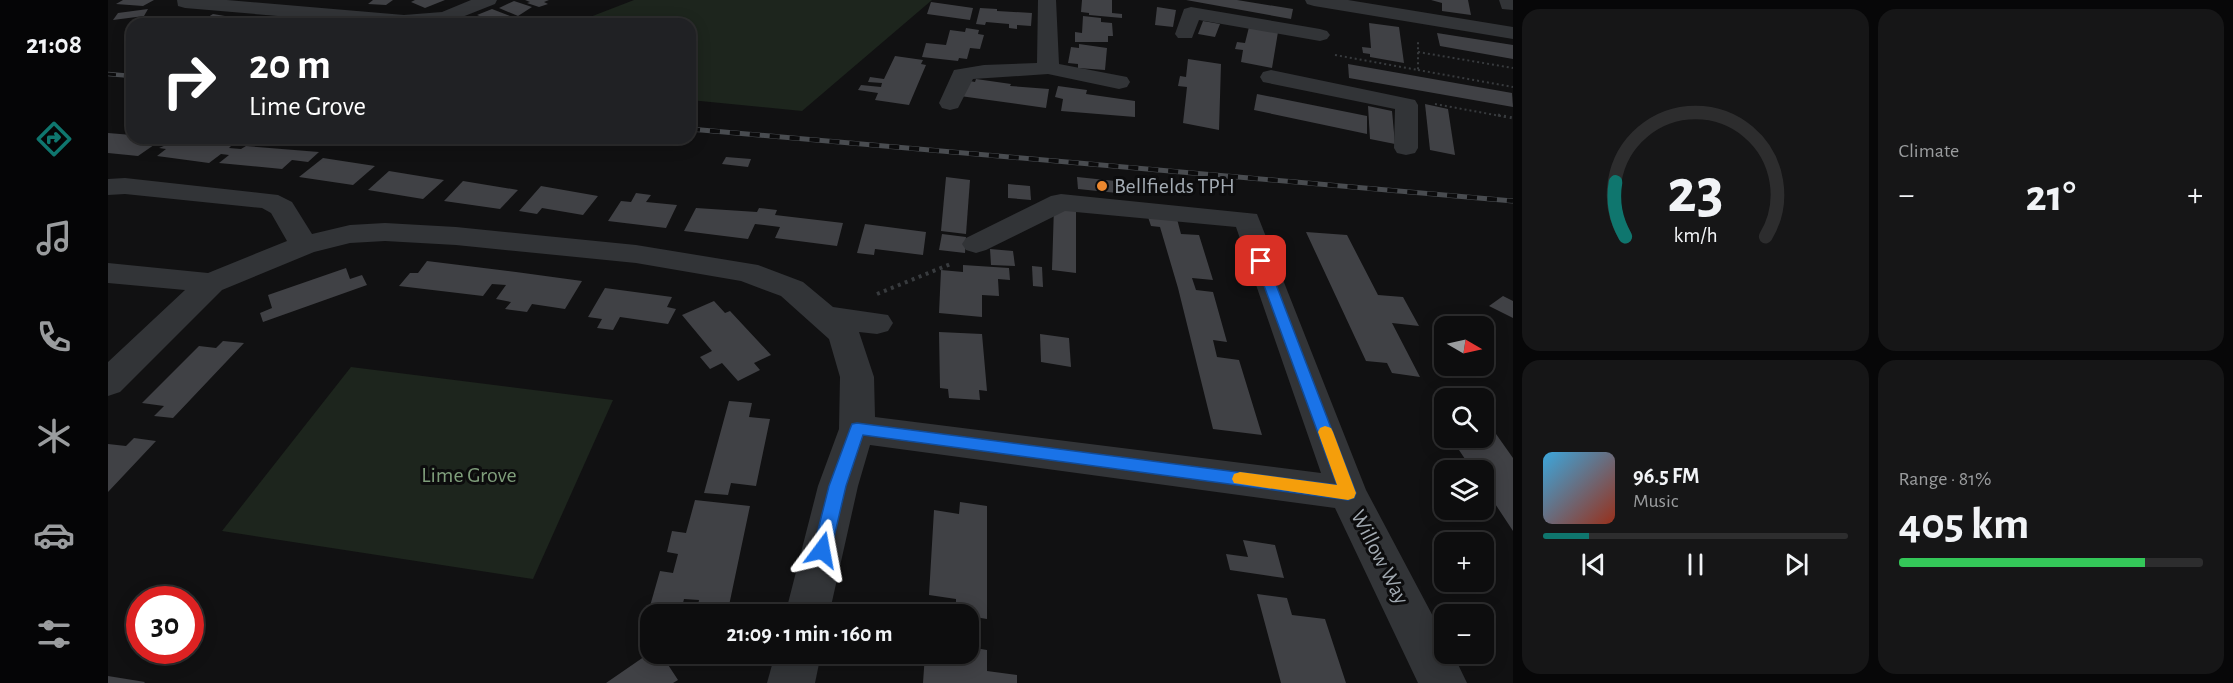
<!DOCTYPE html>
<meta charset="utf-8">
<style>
:root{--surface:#0d0d0e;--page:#161617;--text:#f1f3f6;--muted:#9a9c9e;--line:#2d2d2e;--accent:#0f766e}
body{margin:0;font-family:"Alegreya Sans",sans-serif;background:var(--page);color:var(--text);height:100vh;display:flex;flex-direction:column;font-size:22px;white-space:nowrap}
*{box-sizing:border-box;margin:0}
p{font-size:20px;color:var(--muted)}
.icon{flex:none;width:33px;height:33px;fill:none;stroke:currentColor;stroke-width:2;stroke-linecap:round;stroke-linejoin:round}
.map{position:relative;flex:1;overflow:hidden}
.sheet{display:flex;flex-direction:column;gap:9px;padding:9px;background:#070708;width:720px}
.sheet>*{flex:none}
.hud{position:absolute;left:18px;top:18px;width:570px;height:126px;border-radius:18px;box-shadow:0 3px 15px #0003,0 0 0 2px var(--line);background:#202124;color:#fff;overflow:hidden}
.needle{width:39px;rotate:99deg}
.buttons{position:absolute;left:1326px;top:316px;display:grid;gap:12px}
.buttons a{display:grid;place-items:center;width:60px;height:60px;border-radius:12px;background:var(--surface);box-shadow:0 3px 15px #0003,0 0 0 2px var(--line);font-size:30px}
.speed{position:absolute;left:18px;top:586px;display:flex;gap:12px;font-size:30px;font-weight:700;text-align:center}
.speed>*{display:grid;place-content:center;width:78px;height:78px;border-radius:50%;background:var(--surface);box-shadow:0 3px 15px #0003,0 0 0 2px var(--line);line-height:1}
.speed .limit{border:9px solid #d22;background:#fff;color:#111}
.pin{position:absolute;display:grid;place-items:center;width:51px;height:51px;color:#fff;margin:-26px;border-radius:12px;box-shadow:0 3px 9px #0006}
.me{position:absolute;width:66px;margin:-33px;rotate:13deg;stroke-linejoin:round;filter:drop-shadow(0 0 4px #0008)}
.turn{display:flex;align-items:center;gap:21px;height:126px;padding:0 24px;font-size:27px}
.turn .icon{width:78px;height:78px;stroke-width:2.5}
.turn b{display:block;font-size:42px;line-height:51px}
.big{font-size:45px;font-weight:600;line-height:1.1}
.sheet .tile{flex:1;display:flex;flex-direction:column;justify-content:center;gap:9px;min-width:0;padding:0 21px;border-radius:18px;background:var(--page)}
.sheet .dial{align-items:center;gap:0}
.dial svg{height:156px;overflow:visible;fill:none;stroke:var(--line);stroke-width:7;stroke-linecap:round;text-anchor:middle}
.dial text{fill:var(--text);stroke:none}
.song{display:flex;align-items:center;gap:18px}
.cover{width:72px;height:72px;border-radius:9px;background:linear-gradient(135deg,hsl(200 70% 55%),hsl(10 70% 35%))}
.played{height:6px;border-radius:3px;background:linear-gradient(90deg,var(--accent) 15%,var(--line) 15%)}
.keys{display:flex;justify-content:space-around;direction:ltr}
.heat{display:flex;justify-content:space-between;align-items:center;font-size:33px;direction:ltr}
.charge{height:9px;border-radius:4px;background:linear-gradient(90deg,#34c759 81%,var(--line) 0)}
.sheet .tiles{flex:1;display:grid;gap:9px;grid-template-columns:repeat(2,1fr)}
.trip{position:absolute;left:532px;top:604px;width:339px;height:60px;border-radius:18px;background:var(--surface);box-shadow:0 3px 15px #0003,0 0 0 2px var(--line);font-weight:600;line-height:60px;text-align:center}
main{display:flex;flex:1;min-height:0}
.tabs{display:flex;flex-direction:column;width:108px;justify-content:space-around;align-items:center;background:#050506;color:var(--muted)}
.tabs .icon{width:42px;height:42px}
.tabs .selected{color:var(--accent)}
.tabs b{font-size:27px;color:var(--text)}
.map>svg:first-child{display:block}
.green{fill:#1d251d}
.building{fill:#404145}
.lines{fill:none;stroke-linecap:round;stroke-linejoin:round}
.path-far2{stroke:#383b3e;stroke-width:2;stroke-dasharray:2 3;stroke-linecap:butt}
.path-far1{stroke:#383b3e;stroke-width:3;stroke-dasharray:2 4;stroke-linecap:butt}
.path{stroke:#383b3e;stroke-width:4;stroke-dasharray:3 4.5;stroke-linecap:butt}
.minor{fill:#323437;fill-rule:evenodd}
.rail-far1-casing{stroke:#494c50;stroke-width:4.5}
.rail-casing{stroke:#494c50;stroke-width:5}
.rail-far1{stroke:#0c0c0d;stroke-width:3;stroke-dasharray:8;stroke-linecap:butt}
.rail{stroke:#0c0c0d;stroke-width:4;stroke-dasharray:10;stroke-linecap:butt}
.route{fill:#1a73e8;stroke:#114b97;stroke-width:1.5}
.slow{fill:#f59e0b}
.poi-dot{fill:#ec882f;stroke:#0c0c0d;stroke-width:2}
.labels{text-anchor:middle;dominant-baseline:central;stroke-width:6;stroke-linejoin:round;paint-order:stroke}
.poi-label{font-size:22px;fill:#a2aab2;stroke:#0c0c0d;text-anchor:start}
.park-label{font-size:22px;fill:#7e9d7a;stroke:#0c0c0d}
.street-label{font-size:22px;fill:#a2aab2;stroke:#0c0c0d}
</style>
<main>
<nav class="tabs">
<b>21:08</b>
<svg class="icon selected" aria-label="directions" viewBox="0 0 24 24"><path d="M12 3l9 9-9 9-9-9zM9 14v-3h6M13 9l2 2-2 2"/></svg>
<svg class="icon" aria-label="music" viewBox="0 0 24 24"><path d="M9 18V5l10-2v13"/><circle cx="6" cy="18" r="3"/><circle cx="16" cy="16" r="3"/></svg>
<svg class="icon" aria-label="phone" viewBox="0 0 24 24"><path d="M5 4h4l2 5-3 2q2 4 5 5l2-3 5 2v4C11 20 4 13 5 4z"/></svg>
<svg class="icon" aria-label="climate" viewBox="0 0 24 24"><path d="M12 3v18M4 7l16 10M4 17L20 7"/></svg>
<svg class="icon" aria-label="car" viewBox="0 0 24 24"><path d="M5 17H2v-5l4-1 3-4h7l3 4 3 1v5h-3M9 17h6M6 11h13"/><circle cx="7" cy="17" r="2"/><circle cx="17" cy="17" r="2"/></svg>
<svg class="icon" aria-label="filters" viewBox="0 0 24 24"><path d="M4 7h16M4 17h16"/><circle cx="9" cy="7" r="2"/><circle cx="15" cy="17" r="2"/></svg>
</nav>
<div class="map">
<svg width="1405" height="683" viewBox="0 0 1405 683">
<rect width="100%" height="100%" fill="#111112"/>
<g class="green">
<path d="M526,0H824L694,111L582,100V24H464Z"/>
<path d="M243,367L505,400L425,579L114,531Z"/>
</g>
<g class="building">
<path d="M15,0H46L35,6L8,4Z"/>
<path d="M265,0H285L278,5L260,4Z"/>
<path d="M307,0H337L317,8L303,2Z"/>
<path d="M417,0H441L436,2L440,4L431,7L419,3L422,2Z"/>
<path d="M974,0H1004V13L1014,14V18L981,15V13L973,12Z"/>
<path d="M1078,0H1129L1185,9L1183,19Z"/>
<path d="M1323,0H1360L1363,15L1334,11V3Z"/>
<path d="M406,1L424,7L410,16L391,8Z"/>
<path d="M823,2L865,8L862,20L819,14Z"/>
<path d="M1049,7L1068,10L1065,27L1047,25Z"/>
<path d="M872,8L889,9V11L924,13L923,26L909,25V29L901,28V24L878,22L877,25L868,24Z"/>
<path d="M40,9L36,16L5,20L10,13Z"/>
<path d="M384,9L402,16L387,22L369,15Z"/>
<path d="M105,14L123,17L111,24H89Z"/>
<path d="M49,16L63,23L29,24Z"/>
<path d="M77,16H83L80,18L94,19L86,24H62Z"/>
<path d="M129,16L141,17L139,18L146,19L138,24H116Z"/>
<path d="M975,16L993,18V22L1004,23L1005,36H1000V42H967V32L974,33Z"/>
<path d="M361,18L378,24H346Z"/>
<path d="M1095,21L1112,24L1107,37L1090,34Z"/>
<path d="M1261,23L1291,27L1296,63L1262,57V54L1255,53L1254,47L1263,48Z"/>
<path d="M1141,27L1170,32L1164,68L1133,62L1135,50L1127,49L1129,42L1137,43Z"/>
<path d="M858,28L871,30L870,34L876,35L872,49L862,48L859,59L851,58L850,61L814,57L818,43L838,45L842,30L857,32Z"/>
<path d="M1329,33L1405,45V59L1332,46Z"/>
<path d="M971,44L999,48L997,70L970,68V64L960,63L963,47L971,48Z"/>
<path d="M787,56L815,60L813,64L818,65L801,105L767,100L770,93L750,90L753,85L773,87L774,83L760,82L762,77L776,79Z"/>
<path d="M1080,59L1113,64L1111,130L1075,123L1079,87L1070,86L1072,76L1078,77Z"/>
<path d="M1240,64L1404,93L1405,107L1241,78Z"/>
<path d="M868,79L903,84L902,86L941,89L938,108L852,96L857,80L867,82Z"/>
<path d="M950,86L979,90L978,94L1027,101V117L953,111L955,99L947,97Z"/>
<path d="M1149,94L1259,116V134L1146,110Z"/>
<path d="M1317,104L1340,109L1347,155L1322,150Z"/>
<path d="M1260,106L1284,111L1287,144L1262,139Z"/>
<path d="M0,133L24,135V138H56L30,156L0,153Z"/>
<path d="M70,140L123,146L121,148L133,149L138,146L211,152L200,162L184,160L174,169L111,163L121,155L113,154L101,163L49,156L58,149L51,148Z"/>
<path d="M618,157L643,159L640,167L614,164Z"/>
<path d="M215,158L267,166L245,185L191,177Z"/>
<path d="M281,171L336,180L315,199L260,190Z"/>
<path d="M838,177L862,180L858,234L833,231Z"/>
<path d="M969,177L1017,182L1019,194L970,189Z"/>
<path d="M355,181L410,190L392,209L336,201Z"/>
<path d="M900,184L922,186L923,200L900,198Z"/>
<path d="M433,186L490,196L475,215L434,208L429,214L411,211Z"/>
<path d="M528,193L543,195L538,202L569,205L558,228L500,221L513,201L523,202Z"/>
<path d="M946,207L968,209V273L944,270Z"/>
<path d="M588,208L649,212L651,208L669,210L667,215L735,223L729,246L667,238L672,227L647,224L640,239L576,231Z"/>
<path d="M1040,217L1069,219L1073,234L1091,235L1105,280L1084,278L1088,290L1105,292L1119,342L1105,340L1109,357L1131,360L1154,435L1105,429L1070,288L1052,227L1043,226Z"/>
<path d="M757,224L818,232L815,255L767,249L766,255L749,253Z"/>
<path d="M1198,232L1239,235L1270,295L1295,297L1311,326L1284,323L1312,377L1284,373L1279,363L1258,361Z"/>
<path d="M834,234L858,237L857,253L831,250Z"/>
<path d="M882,249L905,251L907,266L883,265Z"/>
<path d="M319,261L408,272L474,281L457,309L424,304L419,312L397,309L403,302L388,299L398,285L384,284L375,296L291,286L302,273H310Z"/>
<path d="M855,265L901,268L902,280L890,279L891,296L874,295V317L831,313L833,270L855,272Z"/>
<path d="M924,266L934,267L935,287L925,286Z"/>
<path d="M238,268L242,279L254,275L259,285L155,322L152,313L164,308L160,295Z"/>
<path d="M497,288L564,297L559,307L568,309L560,324L512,317L505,330L489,328L494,319L480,317Z"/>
<path d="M1395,296L1405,301V318L1381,306Z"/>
<path d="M606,301L617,313L622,311L663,355L646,363L652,370L630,381L614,363L602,369L592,357L604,351L574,315Z"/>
<path d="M831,332L874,334L879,391L871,390L872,400L841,398L840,389L832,388Z"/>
<path d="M932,334L961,338L963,367L933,362Z"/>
<path d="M115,341L136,343L65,418L46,416L56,406L34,403L91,346L108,348Z"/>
<path d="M621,401L644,403L641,417L662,419L648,486L623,483L620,495L596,493Z"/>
<path d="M1376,417L1405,458V531L1376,487V471H1365L1343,438H1376Z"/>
<path d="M26,438L48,441L0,492V444L18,446Z"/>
<path d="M587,500L642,506L619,615H588L591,600L576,599L572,615L540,613L552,571L565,573L570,554L559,552L564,531L578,533Z"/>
<path d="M852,502L879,506V619L848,614V599L821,595L826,510L851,514Z"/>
<path d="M1135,540L1167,545L1176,578L1122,570L1118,554L1140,557Z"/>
<path d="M1149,594L1179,598L1184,615L1217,619L1238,683H1173Z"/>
<path d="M861,647L879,650V671L909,675V683H815L817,654H861Z"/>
<path d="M543,652V654H553L570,680L565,683H498Z"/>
<path d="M0,676L37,682L36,683H0Z"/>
</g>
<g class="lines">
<g class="path-far2">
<path d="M1310,52L1405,68"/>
<path d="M1227,55L1310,70V42"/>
<path d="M1310,70L1405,87"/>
<path d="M1327,104L1398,117"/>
</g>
<path class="path-far1" d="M1390,115L1405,118"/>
<path class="path" d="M769,294L845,263"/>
<g class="minor">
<path d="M69,0H119L296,15L334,12L363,0H389L387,4L344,21L325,24H264L77,8L70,6Z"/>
<path d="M930,0H948L951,64L1019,77L1022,82L1019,87L1011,89L940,74L865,79L850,108L842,110L834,108L831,103L846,70L876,65L929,63Z"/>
<path d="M1197,0H1240L1405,27V39L1206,6L1199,4Z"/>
<path d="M1391,0H1405V10L1394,9Z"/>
<path d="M1083,7L1212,29L1219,31L1222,35L1219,39L1212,41L1091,20L1084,38H1070L1067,34L1076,9Z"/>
<path d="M1163,70L1307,100L1310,105V148L1307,153L1298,155L1289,153L1286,148L1287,109L1155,82L1152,77L1155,72Z"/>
<path d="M17,178L170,195L184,202L204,234L242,225L277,223L348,227L528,245L650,265L695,282L725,307L780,315L785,323L780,331L769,334L751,332L766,377L767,417L1213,473L1128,227L957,211L878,250L868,253L858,250L854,244L858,238L943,196L953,194L1149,214L1258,490L1336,637V654H1345L1359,683H1310L1227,508L762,445L750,486L721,615H677L710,486L731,429L732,377L721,339L673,296L633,281L528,263L348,245L277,241L242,243L206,252L114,290L12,392L0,396V362L77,290L0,283V263L100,273L179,241L163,213L154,208L17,194L0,195V179Z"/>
<path d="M667,654H713L707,683H659Z"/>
</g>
<g class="rail-far1-casing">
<path id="rail-far1" d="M0,74L24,76"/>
</g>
<g class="rail-casing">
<path id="rail" d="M582,129L1405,201"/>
</g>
<use href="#rail-far1" class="rail-far1"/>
<use href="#rail" class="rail"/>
</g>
<path class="route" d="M1153,257L1159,261L1248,493L1246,498L1240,500L755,435L738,486L723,550L720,556L714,558L708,556L705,550L721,486L742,429L744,424L749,423L1229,485L1147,261Z"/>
<path class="slow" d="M1217,426L1223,428L1225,432L1248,493L1246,498L1240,500L1126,483L1124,479L1126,474L1132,472L1229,485L1210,432L1212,428Z"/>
<circle class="poi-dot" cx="994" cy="186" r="6"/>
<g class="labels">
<g class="poi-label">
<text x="1006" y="186">Bellfields TPH</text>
</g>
<g class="park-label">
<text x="361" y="475">Lime Grove</text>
</g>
<g class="street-label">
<text transform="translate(1272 557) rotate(63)">Willow Way</text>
</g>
</g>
</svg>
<div class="buttons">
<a><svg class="needle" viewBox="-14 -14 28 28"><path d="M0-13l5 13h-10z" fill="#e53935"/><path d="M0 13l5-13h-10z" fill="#9a9c9e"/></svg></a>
<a><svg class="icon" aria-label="search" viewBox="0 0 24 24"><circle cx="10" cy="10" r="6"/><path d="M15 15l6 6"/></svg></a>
<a><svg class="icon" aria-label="layers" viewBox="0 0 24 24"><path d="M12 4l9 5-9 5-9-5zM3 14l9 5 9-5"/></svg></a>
<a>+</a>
<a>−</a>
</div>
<div class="speed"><div class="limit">30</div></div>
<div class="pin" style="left:1153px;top:261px;background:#d93025"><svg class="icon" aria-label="arrive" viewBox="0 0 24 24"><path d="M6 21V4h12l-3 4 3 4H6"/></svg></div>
<svg class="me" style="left:714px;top:550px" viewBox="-20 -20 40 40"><path d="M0-17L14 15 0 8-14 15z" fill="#1a73e8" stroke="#fff" stroke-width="4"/></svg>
<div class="trip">21:09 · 1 min · 160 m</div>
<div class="hud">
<div class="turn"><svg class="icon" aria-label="right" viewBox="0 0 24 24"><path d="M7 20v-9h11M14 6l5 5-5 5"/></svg><div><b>20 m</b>Lime Grove</div></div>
</div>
</div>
<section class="sheet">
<div class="tiles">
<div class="tile dial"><svg viewBox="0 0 100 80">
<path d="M14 69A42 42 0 1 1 86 69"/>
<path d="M14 69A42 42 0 0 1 9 41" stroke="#0f766e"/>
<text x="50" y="56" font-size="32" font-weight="700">23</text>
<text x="50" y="72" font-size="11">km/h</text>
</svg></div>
<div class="tile"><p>Climate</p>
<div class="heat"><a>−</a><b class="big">21°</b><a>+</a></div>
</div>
<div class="tile">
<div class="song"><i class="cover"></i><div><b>96.5 FM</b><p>Music</p></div></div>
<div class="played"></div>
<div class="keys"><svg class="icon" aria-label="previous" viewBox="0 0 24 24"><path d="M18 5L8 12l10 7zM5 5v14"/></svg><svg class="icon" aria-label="pause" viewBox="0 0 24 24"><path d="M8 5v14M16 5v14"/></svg><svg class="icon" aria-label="next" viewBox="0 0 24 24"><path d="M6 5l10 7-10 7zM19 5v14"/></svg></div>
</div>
<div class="tile"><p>Range · 81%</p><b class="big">405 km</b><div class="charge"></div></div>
</div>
</section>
</main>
